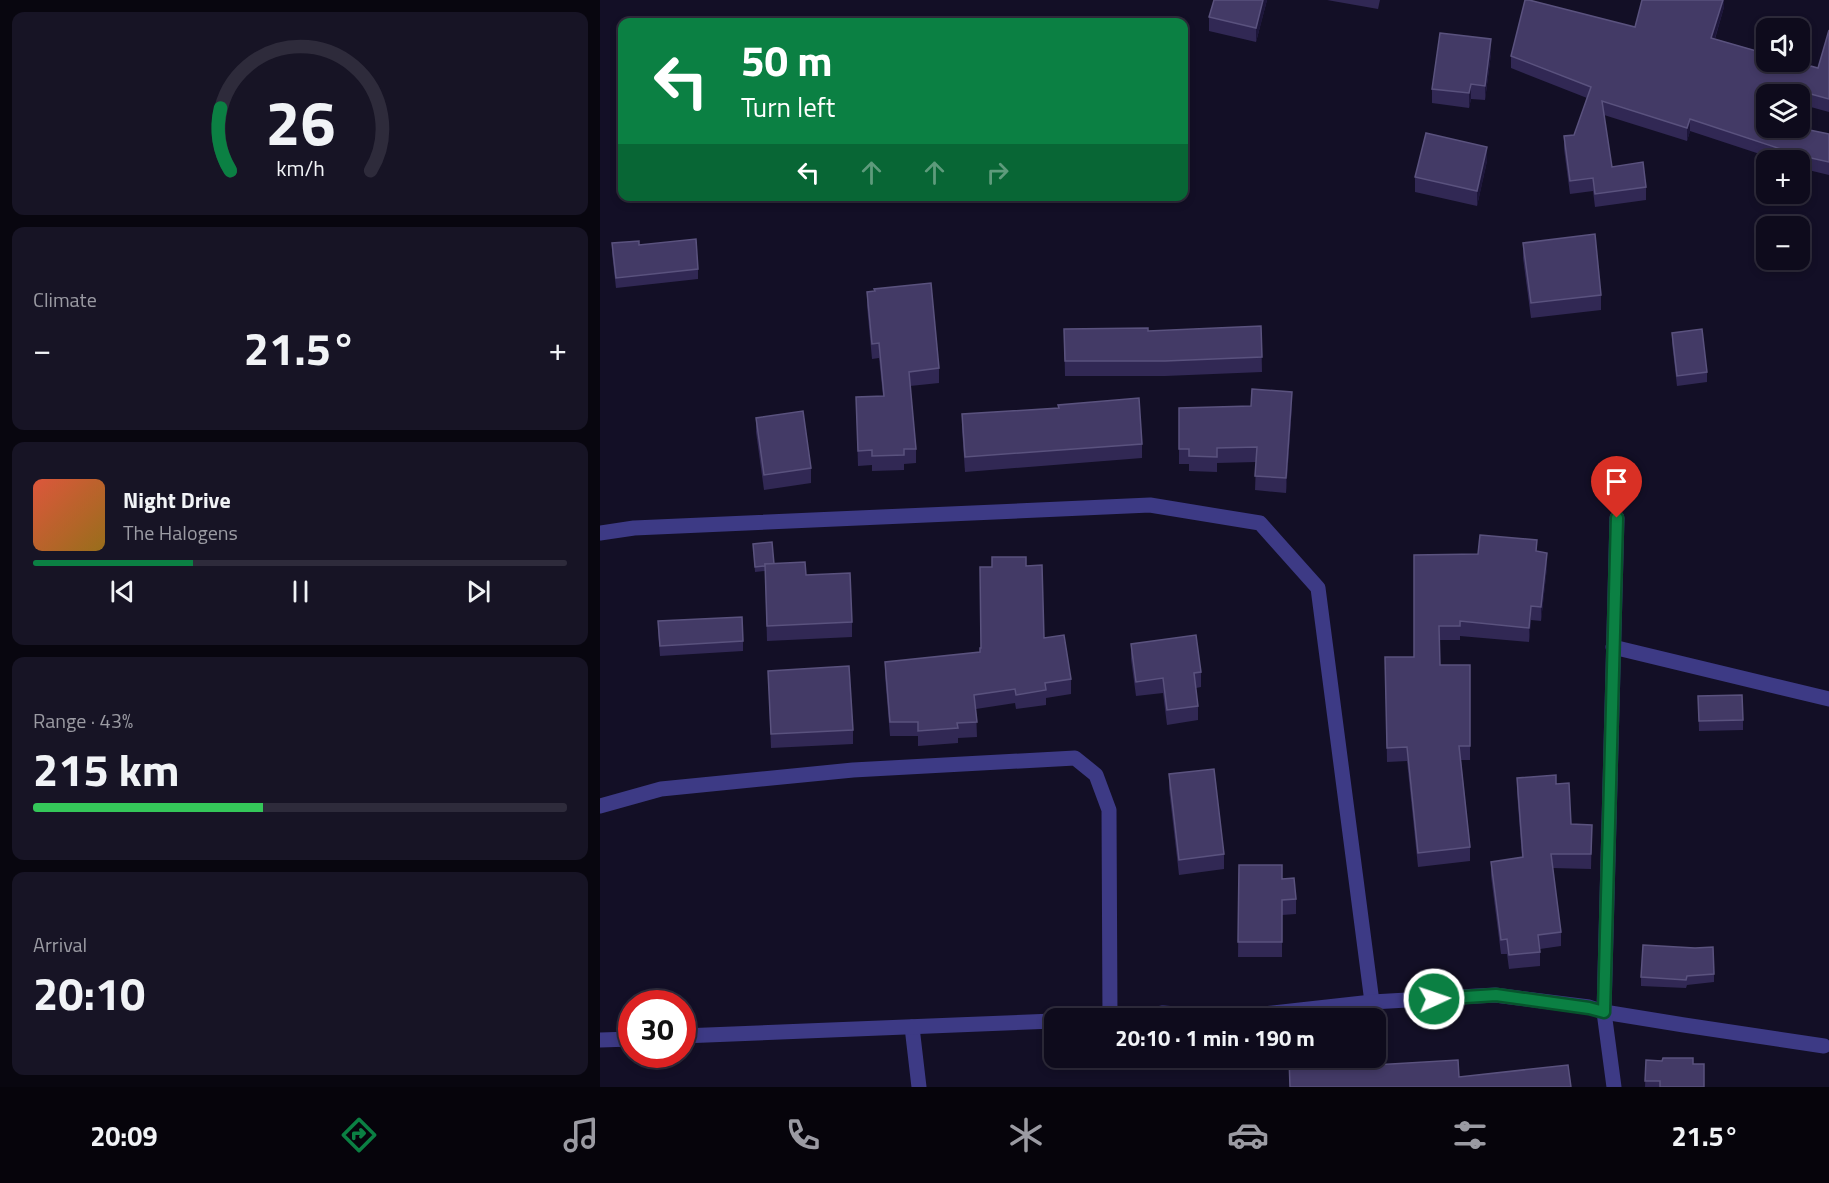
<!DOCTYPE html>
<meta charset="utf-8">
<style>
:root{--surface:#0e0b1c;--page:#171425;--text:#f1f3f6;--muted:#9b9ba3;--line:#2e2b3b;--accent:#0b8043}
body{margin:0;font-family:"Titillium Web",sans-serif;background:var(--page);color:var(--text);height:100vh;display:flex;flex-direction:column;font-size:22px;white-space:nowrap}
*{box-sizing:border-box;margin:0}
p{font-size:20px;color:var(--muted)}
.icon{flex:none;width:33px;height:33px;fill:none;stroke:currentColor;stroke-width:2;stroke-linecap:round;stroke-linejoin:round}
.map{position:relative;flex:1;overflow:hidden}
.sheet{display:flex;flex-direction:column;gap:12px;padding:12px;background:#08060f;width:600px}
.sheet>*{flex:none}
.banner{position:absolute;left:18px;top:18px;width:570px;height:183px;border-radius:12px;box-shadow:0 3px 9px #0003,0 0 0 2px var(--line);background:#0b8043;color:#fff;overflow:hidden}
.controls{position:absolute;left:1156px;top:18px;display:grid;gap:12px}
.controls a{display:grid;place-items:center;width:54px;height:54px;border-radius:12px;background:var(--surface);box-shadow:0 3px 9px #0003,0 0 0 2px var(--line);font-size:30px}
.speed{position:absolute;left:18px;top:990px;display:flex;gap:12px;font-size:30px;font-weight:700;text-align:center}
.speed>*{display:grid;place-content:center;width:78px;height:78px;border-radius:50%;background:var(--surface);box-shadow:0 3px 9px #0003,0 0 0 2px var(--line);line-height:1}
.speed .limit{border:9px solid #d22;background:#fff;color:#111}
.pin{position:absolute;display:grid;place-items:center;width:51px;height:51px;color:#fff;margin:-62px -26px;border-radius:50% 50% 50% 0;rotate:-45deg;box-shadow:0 0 6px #0007}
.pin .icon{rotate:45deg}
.me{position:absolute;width:66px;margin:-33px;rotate:87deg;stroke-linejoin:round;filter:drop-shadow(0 0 4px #0008)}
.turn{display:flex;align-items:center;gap:21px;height:126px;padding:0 24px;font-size:27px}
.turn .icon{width:78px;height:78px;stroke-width:2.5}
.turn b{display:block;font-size:42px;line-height:51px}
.lanes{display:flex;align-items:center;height:57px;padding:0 24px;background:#0003;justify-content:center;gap:30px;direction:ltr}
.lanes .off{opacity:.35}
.big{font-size:45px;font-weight:700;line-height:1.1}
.sheet .card{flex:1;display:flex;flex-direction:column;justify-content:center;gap:9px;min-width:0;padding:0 21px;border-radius:12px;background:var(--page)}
.sheet .dial{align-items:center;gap:0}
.dial svg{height:156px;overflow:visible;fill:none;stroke:var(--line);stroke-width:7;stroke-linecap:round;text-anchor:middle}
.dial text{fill:var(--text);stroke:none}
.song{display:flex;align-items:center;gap:18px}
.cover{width:72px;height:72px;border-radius:9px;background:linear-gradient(135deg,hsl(10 70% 55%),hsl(40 70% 35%))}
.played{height:6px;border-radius:3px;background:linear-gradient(90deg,var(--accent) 30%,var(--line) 30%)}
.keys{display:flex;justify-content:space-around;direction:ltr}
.heat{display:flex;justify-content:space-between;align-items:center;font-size:33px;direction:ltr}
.charge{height:9px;border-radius:4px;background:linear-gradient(90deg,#34c759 43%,var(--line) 0)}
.trip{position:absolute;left:444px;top:1008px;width:342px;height:60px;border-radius:12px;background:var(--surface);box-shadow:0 3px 9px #0003,0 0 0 2px var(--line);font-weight:700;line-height:60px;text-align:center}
.tabs{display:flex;height:96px;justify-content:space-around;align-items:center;background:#06040b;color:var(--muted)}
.tabs .icon{width:42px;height:42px}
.tabs .current{color:var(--accent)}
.tabs b{font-size:27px;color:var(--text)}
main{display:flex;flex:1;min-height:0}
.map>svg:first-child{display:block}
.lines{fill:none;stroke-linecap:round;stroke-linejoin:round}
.minor{stroke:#3d3a85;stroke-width:15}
.wall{fill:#312854}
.shaded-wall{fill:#1d163a}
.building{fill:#433a66;stroke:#5a527e;stroke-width:1.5}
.route-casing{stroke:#07532c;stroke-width:15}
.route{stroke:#0b8043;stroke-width:10}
</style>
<main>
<section class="sheet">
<div class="card dial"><svg viewBox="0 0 100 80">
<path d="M14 69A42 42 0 1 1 86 69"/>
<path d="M14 69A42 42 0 0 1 9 37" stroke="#0b8043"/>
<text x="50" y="56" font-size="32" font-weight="700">26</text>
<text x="50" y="72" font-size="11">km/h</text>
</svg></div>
<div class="card"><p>Climate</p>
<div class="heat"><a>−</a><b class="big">21.5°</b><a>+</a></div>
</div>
<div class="card">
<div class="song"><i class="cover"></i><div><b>Night Drive</b><p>The Halogens</p></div></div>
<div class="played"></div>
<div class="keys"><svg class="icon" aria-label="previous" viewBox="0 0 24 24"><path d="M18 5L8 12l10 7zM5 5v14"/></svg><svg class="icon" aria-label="pause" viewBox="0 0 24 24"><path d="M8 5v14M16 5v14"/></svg><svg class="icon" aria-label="next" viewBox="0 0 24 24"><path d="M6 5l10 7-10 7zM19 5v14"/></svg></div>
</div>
<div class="card"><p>Range · 43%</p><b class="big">215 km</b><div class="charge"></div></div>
<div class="card"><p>Arrival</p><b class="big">20:10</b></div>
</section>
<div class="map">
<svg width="1229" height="1087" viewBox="0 0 1229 1087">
<rect width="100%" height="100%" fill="#130f26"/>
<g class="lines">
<g class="minor">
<path d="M0,533L34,528L550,505L660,523L718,588L772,1002"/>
<path d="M1013,647L1229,699"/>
<path d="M0,806L61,789L253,770L475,758L496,775L509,810L510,1018"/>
<path d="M535,1018L563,1013L619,1017H636L772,1002L895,995L989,1007L1004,1012L1084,1025L1224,1046"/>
<path d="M312,1027L319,1087"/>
<path d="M82,1036L454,1021"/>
<path d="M0,1040L32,1039"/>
<path d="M1014,1087L1004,1012L1017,518"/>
</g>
</g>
<g class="wall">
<path d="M614,0H667L656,42L609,31V17Z"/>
<path d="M727,0H780L778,9Z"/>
<path d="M1124,0V7L1115,39L1218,68L1229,30V112L1207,106L1200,128L1229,134V175L1200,168V160H1178L1090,131L1087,141L1004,115L1012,167L1046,187V200L995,207L993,191L970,194L964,149V136L974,135L987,98L911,68V56L1035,27Z"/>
<path d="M891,54L885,100L871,99L869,108L832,103V89Z"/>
<path d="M887,161L877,206L815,192V177Z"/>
<path d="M12,243L39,245L98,269V279L16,288L12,253Z"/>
<path d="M923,243L1001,295V310L931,318L923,258Z"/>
<path d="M267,292L339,368V383L310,386L316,449V463L304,464V470L272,471V465L258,466L256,397L283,396L279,358L272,359L267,306Z"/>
<path d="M661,326L662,372L565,376H465L464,329L548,331Z"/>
<path d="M1072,333L1107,372V382L1077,386L1072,343Z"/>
<path d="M692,406L686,493L655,490L656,462L617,463V472L589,471V464H579V408Z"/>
<path d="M458,408L542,444V458L365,472L362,429V414Z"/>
<path d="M156,418L211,468V483L164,490L156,432Z"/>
<path d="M153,544L174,564L206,575L252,622V637L167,641L165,571L155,572Z"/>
<path d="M937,551L947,567L941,621L931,620L929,642L860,636V640H839L840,665H870V760H861L870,847V861L818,867L807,761L787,762L785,657H814L878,554Z"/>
<path d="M426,566L444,638L471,679V694L446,698V705L416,709L415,703L376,709L377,737L358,738V743L318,746V736H290L285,676V662L380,652V648H381Z"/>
<path d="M58,631L143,641V651L60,656Z"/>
<path d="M531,644L601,672V687L596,688L598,706V720L567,725L563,693L536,696L531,659Z"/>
<path d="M168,671L253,730V744L171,748Z"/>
<path d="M1098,696L1143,720V730L1099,731Z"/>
<path d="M569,774L624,854V869L579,875L569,789Z"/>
<path d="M917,778L956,784L971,824L992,825L991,869L952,868L961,932V946L940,949V966L909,969L907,954H901L891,876V862L922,858L917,792Z"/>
<path d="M639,865L696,899V914L682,915V957H638Z"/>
<path d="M1114,974V982L1087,985L1086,988L1041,986V977Z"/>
<path d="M1046,1060L1093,1064L1104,1087H1045Z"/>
</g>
<g class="shaded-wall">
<path d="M663,0H667L656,42V28Z"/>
<path d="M1123,0H1124V7L1111,51V38Z"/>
<path d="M891,39V54L885,100V86Z"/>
<path d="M871,84V99L869,108V93Z"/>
<path d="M1207,93V106L1196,139L1200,128V115Z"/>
<path d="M1090,119V131L1087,141V128Z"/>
<path d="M887,147V161L877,206V191Z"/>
<path d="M692,392V406L686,493V478Z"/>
<path d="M947,553V567L941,621V607Z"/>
<path d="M931,606V620L929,642V628Z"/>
</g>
<g class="building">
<path d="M614,0H663L656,28L609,17Z"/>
<path d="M925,0H929L1035,27L1042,0H1123L1111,38L1167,54V62H1196L1218,68L1229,30V99L1207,93L1200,115V94H1167V128H1200L1229,134V162L1202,156L1090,119L1087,128L1002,101L1012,167L1043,162L1046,187L995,194L993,178L970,181L964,136L974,135L991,87L911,56Z"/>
<path d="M840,33L891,39L885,86L871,84L869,93L832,89Z"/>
<path d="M826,133L887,147L877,191L815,177Z"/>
<path d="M995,234L1001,295L931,303L923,243Z"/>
<path d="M96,239L98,269L16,278L12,243L39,241V245Z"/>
<path d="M331,283L339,368L309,372L316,449H304V455L272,456V450L258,451L256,397L284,396L279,343L272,344L267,292L275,291L274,289Z"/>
<path d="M661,326L662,357L565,361H465L464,329L548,328V331Z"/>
<path d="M1102,329L1107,372L1077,376L1072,333Z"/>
<path d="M652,389L692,392L686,478L655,476L657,447L617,448V457L589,456V449H579V408L651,406Z"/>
<path d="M539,398L542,444L365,457L362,414L459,408L458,405Z"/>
<path d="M203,411L211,468L164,475L156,418Z"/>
<path d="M880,535L937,540L936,551L947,553L941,607L931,606L929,628L860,621V626H839L840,665H870V746H859L870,847L818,853L807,747L787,748L785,657H814V555L878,554Z"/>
<path d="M172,542L174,564H165V566L155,567L153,544Z"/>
<path d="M392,557H426V566L442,565L444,638L464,635L471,679L445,683L446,690L416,695L415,689L374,695L377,722L357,723L358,728L318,731V722H290L285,662L380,652V648H381L380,567H392Z"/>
<path d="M205,562L206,575L250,573L252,622L167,626L165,564Z"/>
<path d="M142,617L143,641L60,646L58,621Z"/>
<path d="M596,635L601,672L594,673L598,706L567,710L563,678L536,682L531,644Z"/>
<path d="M249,666L253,730L171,734L168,671Z"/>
<path d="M1142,695L1143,720L1099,721L1098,696Z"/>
<path d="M614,769L624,854L579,860L569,774Z"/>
<path d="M956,775V784L969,783L971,824L992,825L991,854H951L961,932L938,935L940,952L909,955L907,939L901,940L891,862L923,857L917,778Z"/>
<path d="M639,865H682V879L694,878L696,899L682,900V942H638Z"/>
<path d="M1043,945L1095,948L1113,947L1114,974L1087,976L1086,980L1041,977Z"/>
<path d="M689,1058H756L757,1066L858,1060L859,1077L968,1065L971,1087H690Z"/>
<path d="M1063,1058H1093V1064H1104V1087H1060V1081H1045L1046,1060L1062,1061Z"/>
</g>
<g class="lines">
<g class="route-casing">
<path id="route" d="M834,999L896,995L989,1008L1004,1012L1017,518"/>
</g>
<use href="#route" class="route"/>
</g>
</svg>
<div class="controls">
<a><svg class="icon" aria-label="sound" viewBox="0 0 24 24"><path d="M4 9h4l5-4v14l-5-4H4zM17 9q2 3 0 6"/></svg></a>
<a><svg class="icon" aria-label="layers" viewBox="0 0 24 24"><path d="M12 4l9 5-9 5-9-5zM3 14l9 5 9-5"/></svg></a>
<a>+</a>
<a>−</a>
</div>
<div class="speed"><div class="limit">30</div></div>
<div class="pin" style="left:1017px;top:518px;background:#d93025"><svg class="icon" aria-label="arrive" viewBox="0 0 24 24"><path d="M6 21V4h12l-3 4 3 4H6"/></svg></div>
<svg class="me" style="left:834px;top:999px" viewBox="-20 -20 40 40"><circle r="17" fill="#0b8043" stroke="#fff" stroke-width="3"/><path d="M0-11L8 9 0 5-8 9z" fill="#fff"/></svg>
<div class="trip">20:10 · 1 min · 190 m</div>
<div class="banner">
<div class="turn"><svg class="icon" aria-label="left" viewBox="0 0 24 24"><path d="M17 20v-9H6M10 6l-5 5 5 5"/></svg><div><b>50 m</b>Turn left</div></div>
<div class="lanes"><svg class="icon" aria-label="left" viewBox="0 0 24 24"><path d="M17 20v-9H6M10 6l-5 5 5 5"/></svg><svg class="icon off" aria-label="ahead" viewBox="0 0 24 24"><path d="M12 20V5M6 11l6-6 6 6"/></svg><svg class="icon off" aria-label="ahead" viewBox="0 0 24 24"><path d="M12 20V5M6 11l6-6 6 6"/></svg><svg class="icon off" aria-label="right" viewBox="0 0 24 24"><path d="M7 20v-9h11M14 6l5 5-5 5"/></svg></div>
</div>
</div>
</main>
<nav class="tabs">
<b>20:09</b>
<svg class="icon current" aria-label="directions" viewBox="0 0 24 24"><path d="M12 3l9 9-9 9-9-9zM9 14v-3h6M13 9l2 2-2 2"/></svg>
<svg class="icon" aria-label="music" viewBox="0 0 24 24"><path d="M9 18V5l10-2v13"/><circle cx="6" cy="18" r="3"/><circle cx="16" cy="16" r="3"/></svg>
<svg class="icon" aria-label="phone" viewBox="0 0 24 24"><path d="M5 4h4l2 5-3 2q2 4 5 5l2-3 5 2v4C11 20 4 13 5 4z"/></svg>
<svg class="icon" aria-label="climate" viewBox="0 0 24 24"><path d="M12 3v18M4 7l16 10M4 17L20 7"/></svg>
<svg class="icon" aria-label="car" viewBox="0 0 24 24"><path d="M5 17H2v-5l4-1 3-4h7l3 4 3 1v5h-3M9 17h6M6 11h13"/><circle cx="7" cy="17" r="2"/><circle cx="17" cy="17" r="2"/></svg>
<svg class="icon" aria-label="filters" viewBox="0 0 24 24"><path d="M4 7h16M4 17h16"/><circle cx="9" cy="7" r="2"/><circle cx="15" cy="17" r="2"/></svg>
<b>21.5°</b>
</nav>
